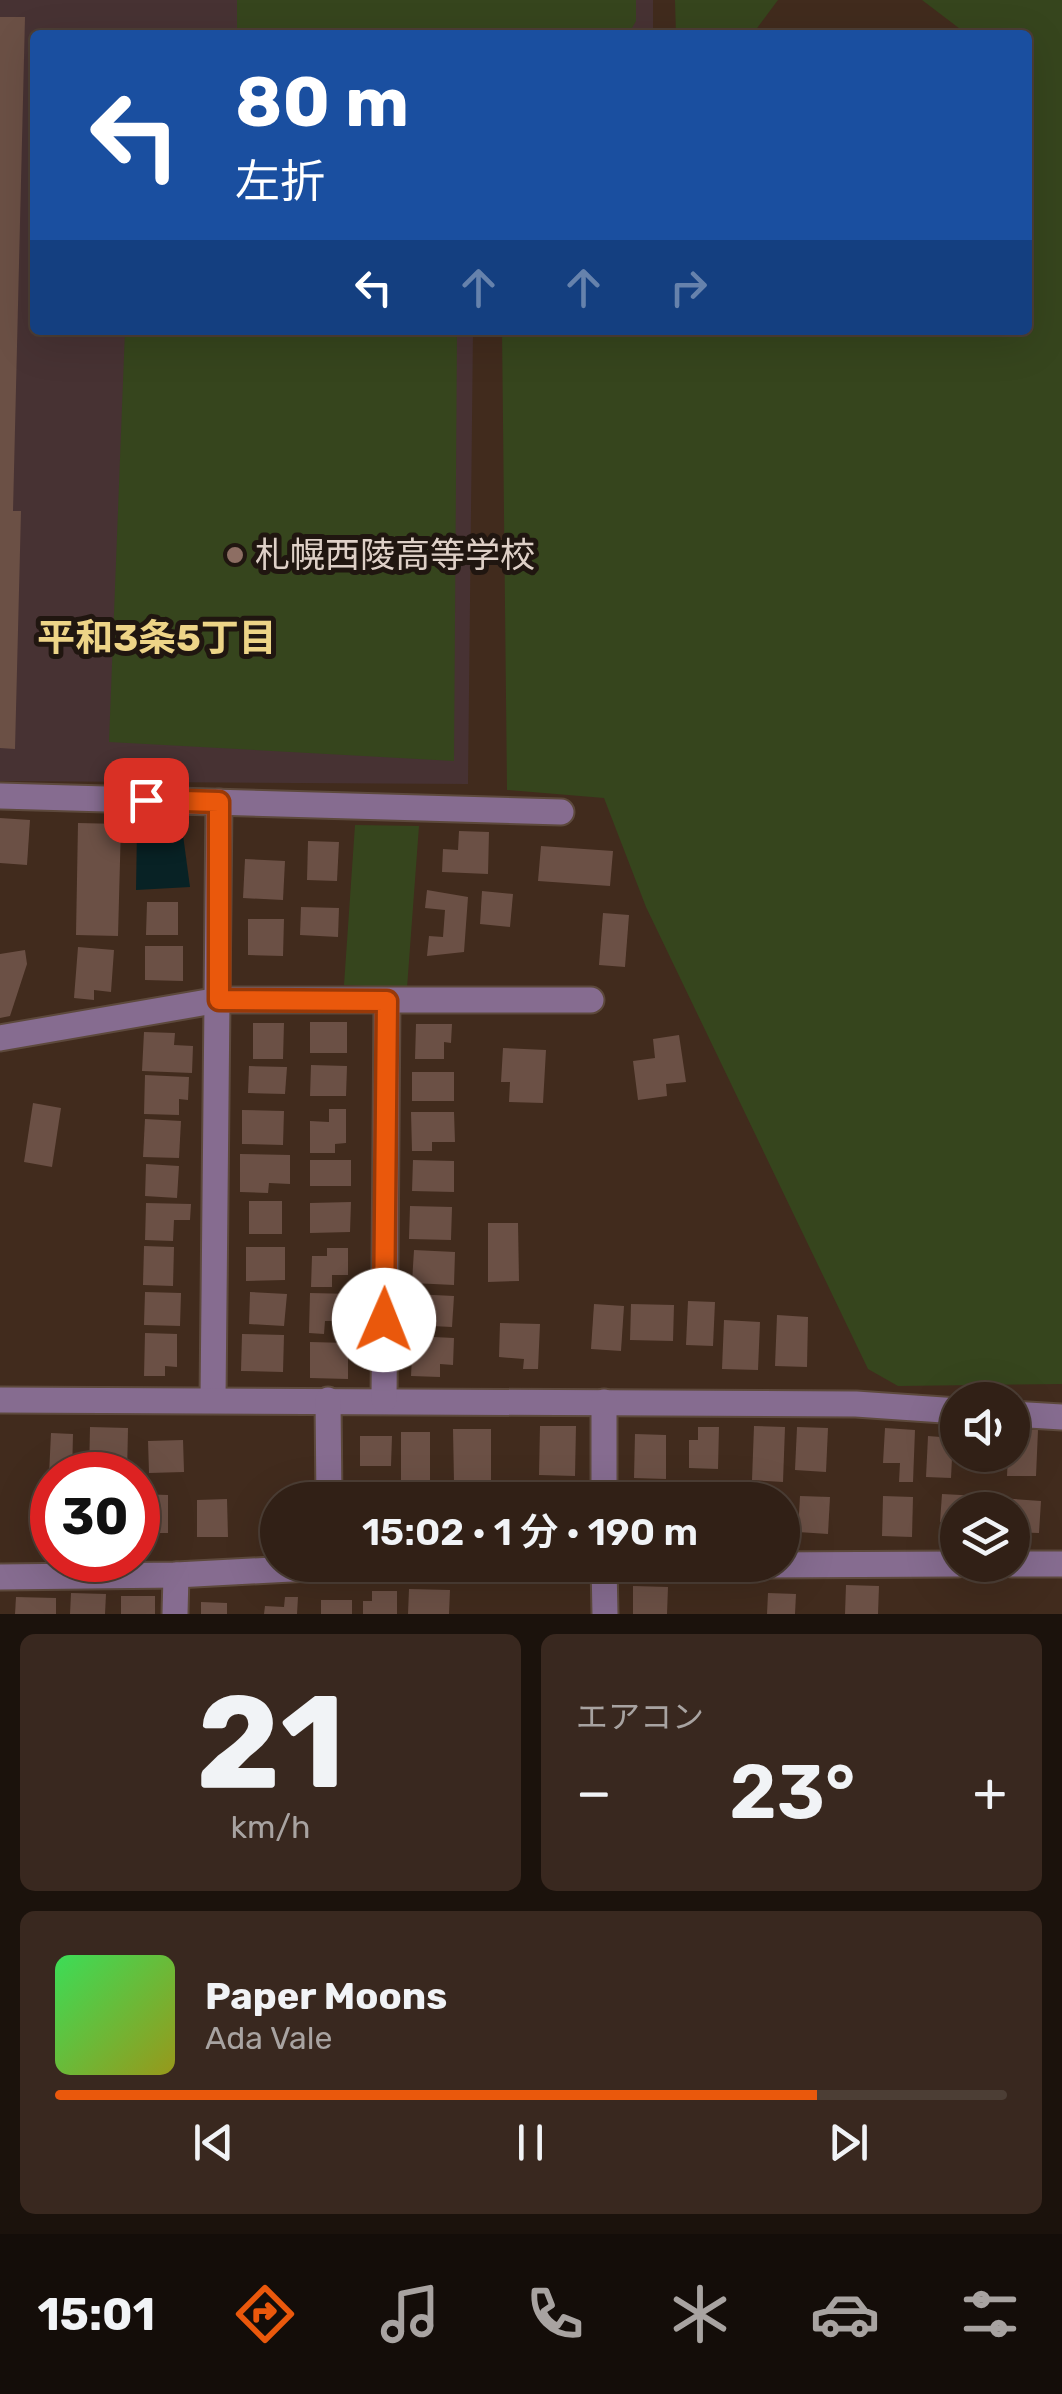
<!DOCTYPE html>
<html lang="ja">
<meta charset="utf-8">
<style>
:root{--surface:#312016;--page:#39281f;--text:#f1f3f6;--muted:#a8a3a1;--line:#4c3e35;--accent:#ea580c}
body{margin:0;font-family:Rubik,"Noto Sans JP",sans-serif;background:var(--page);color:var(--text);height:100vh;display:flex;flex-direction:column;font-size:38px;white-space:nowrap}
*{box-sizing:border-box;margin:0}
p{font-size:32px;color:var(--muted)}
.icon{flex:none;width:55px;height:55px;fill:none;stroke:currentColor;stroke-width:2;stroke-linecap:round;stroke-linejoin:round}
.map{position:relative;height:1614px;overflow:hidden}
.sheet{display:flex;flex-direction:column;gap:20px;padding:20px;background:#1b120c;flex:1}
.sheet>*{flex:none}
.guide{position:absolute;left:30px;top:30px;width:1002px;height:305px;border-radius:10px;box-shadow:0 10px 40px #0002,0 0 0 2px var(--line);background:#1a4fa0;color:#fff;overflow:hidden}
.tools{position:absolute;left:940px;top:1382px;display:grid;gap:20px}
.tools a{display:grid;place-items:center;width:90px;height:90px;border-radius:50%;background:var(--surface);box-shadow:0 10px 40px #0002,0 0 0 2px var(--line);font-size:50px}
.speed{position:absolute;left:30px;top:1452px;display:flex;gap:20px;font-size:50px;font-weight:700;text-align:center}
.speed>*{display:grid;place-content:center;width:130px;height:130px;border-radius:50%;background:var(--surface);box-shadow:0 10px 40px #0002,0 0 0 2px var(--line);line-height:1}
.speed .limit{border:15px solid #d22;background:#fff;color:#111}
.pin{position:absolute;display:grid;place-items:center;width:85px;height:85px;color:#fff;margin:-42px;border-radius:20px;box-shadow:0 5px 15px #0006}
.me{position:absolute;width:110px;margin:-55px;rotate:1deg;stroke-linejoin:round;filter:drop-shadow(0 0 8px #0008)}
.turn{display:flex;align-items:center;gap:35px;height:210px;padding:0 40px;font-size:45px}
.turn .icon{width:130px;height:130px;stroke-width:2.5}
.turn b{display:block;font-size:70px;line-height:85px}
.lanes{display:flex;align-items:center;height:95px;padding:0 40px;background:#0003;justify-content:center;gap:50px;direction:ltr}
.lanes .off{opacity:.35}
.big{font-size:75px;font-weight:600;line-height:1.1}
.sheet .widget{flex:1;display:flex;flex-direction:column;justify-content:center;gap:15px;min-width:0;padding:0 35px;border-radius:15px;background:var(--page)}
.sheet .dial{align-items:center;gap:0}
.dial b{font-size:130px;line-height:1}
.song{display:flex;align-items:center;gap:30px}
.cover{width:120px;height:120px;border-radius:15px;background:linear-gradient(135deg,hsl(130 70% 55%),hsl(60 70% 35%))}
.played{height:10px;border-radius:5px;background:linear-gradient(90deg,var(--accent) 80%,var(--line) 80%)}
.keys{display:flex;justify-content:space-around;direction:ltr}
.heat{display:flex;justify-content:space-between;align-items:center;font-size:55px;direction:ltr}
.sheet .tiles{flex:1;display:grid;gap:20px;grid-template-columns:1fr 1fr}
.widget:last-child{grid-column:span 2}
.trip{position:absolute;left:260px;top:1482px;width:540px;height:100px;border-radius:50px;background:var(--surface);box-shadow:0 10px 40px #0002,0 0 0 2px var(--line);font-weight:600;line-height:100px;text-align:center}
.tabs{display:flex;height:160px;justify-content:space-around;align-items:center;background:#140d09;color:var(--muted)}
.tabs .icon{width:70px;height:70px}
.tabs .selected{color:var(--accent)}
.tabs b{font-size:45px;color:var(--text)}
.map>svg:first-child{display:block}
.education{fill:#473233}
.green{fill:#36451d}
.water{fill:#082225}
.building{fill:#6b5045}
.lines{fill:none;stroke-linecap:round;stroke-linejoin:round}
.minor-casing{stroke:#5d493c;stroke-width:29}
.minor{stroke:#866c90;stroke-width:25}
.route-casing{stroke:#983908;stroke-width:25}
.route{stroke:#ea580c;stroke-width:18}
.education-dot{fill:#8d6e63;stroke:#201610;stroke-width:4}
.labels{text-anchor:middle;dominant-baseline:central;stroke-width:10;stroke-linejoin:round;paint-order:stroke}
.poi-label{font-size:35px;fill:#ded0c7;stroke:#201610;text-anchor:start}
.neighbourhood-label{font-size:38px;font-weight:bold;fill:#edd487;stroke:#201610}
</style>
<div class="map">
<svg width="1062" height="1614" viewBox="0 0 1062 1614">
<rect width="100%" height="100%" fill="#412b1d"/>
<path class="education" d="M0,0H653V35H35V330H473L468,784L0,781Z"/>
<g class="green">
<path d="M237,0H636V21L628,35H237Z"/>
<path d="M675,0H778L752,35H676Z"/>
<path d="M922,0H1062V1384L898,1386L868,1369L646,907L604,798L507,790L502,330H1028V35H968Z"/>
<path d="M125,330H457L454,761L109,742Z"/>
<path d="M355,825L419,826L407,988L344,985Z"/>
</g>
<path class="water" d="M137,829L176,830L183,835L190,887L136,890Z"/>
<g class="building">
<path d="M0,17H25L13,511H21L15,749L0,748Z"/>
<path d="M0,818L30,820L27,865L0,863Z"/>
<path d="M78,823L121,824L118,936L76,935Z"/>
<path d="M459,831L489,832L488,874L442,872L443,849L458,850Z"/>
<path d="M308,841L339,842L337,881L307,880Z"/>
<path d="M541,846L613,851L610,886L538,881Z"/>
<path d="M245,859L285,861L283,900L243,898Z"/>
<path d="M427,890L468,897L464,952L427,956L429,936L443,937L445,910L425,908Z"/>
<path d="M482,891L513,894L510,927L480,924Z"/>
<path d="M147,902H178V935H146Z"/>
<path d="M301,907L339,908L338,937L300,935Z"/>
<path d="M603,913L629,915L625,967L599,965Z"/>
<path d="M248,919H284L283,956L248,955Z"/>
<path d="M145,946H183V981L145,980Z"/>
<path d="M78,947L114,950L111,992L94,990V1000L74,998Z"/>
<path d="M25,950L27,964L10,1016L0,1018V954Z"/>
<rect x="310" y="1022" width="37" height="31"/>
<path d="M253,1023H284L283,1059H253Z"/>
<path d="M416,1024H452L451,1043L444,1042V1059H415Z"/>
<path d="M144,1032L175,1033L174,1045L193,1046L192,1073L142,1071Z"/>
<path d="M679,1035L686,1082L666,1084L667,1096L638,1100L633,1061L655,1058L653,1039Z"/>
<path d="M503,1048L546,1050L543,1103L509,1102L510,1082H501Z"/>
<path d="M311,1065L347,1066L346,1096H310Z"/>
<path d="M249,1066L287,1067L285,1094L248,1093Z"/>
<rect x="412" y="1072" width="42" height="29"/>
<path d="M145,1075L189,1077L188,1100L179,1099V1115L144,1114Z"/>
<path d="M33,1103L61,1108L52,1167L24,1162Z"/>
<path d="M329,1109H346V1143L335,1144V1153H310V1121L329,1122Z"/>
<path d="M242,1110L284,1111L283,1145L242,1144Z"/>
<path d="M411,1112H454L455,1142H432V1151H412Z"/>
<path d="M145,1119L181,1121L179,1158L143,1157Z"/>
<path d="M240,1154L290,1155V1184L269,1183L268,1193L240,1192Z"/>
<rect x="310" y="1160" width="41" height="26"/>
<path d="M413,1160L454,1161V1192L412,1191Z"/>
<path d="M146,1164L179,1166L177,1198L145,1196Z"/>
<rect x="249" y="1201" width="33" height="33"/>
<path d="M351,1202L350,1232L310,1233V1203Z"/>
<path d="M146,1203L191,1204L190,1220H174L173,1241L145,1240Z"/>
<path d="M410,1206L452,1207L451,1240L409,1239Z"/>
<path d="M488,1223H518L519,1281L488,1282Z"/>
<path d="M144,1246L174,1247L173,1286L143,1285Z"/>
<path d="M246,1247H285V1280L246,1281Z"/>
<path d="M327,1248H348V1275H332V1287H311L312,1256H327Z"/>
<path d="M414,1250L455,1252L454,1285L412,1283Z"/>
<path d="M145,1292L181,1293L180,1326L144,1325Z"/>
<path d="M250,1292L287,1294L284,1326L249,1324Z"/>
<path d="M310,1293L352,1294V1321H325L324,1334L309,1333Z"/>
<path d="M413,1294L454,1296L452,1327L411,1325Z"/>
<path d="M688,1301L715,1302L713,1346L686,1345Z"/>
<path d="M594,1304L624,1306L621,1351L591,1349Z"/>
<path d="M631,1304L674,1305L673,1341L630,1340Z"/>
<path d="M777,1315L808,1317L807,1367L775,1366Z"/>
<path d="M724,1320L760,1322L758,1370L722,1369Z"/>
<path d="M500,1323L540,1324L538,1369H523L524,1359L499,1357Z"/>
<path d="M145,1333L177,1334V1367L165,1366V1376H144Z"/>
<path d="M242,1334L284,1335L283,1372L241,1371Z"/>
<path d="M413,1336L454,1338L453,1365L440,1364V1377L411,1376Z"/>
<path d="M310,1342L348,1343V1379L310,1378Z"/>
<path d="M540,1426H576L575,1476L539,1475Z"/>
<path d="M754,1426L785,1427L783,1482L752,1480Z"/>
<path d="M90,1427L128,1428L127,1475H89Z"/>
<path d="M698,1427H719L718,1469L689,1468V1440H698Z"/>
<path d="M797,1427L828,1428L826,1472L795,1470Z"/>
<path d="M885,1428L915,1430L913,1482H899L900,1463H883Z"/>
<path d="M453,1429H491V1482H454Z"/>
<path d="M1012,1429L1038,1430L1036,1476H1007L1008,1455H1012Z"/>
<rect x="401" y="1432" width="29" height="50"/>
<path d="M51,1433L73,1434L72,1475H49Z"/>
<path d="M635,1434L666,1435V1479L634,1478Z"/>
<path d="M360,1436H392L391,1466H360Z"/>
<path d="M928,1436L953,1438L951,1478L926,1477Z"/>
<path d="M183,1440L184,1472L149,1473L148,1441Z"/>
<rect x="968" y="1455" width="25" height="13"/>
<path d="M658,1488L689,1490L688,1500H658Z"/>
<rect x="355" y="1489" width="36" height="11"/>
<path d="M138,1494L168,1495V1533H138Z"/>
<path d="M942,1494L980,1496L979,1510H958V1524L940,1522Z"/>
<path d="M800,1496L830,1497L828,1534L798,1532Z"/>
<path d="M883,1496L913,1497L912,1537L882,1536Z"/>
<path d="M1001,1498L1041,1501L1039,1533L1012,1532V1510H1001Z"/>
<path d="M227,1499L228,1537H197V1500Z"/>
<path d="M846,1585L879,1586L878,1614H845Z"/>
<path d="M633,1586L668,1587L667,1614H633Z"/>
<path d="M409,1589L450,1590L449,1614H408Z"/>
<path d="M372,1591H397V1614H363V1601H372Z"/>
<path d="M71,1593L106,1594L105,1614H70Z"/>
<path d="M768,1593L796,1594L795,1614H767Z"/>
<rect x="121" y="1596" width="34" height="18"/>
<path d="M16,1597L56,1598V1614H15Z"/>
<path d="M285,1597H298L297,1614H264L265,1606L284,1607Z"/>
<rect x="321" y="1600" width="31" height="14"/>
<path d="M201,1602L227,1603V1614H201Z"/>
</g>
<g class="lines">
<g class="minor-casing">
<g id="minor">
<path d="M0,796L561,812"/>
<path d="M0,1038L219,1000H591"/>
<path d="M213,1399L219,802"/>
<path d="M0,1400L856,1404L958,1411"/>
<path d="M328,1400L329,1500"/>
<path d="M384,1400L387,1001"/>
<path d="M604,1402V1500"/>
<path d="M1012,1414L1062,1417"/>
<path d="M1012,1564H1062"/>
<path d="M604,1565L605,1614"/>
<path d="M0,1577L176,1575L329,1567L958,1564"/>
<path d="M175,1614L176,1575"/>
</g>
</g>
<use href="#minor" class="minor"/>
</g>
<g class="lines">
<g class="route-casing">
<path id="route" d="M146,800L219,802V1000L387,1001L384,1320"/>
</g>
<use href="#route" class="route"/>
</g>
<circle class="education-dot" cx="235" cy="555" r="10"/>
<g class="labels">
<g class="poi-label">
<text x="255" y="555">札幌西陵高等学校</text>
</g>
<g class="neighbourhood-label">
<text x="157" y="638">平和3条5丁目</text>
</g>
</g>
</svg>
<div class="tools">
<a><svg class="icon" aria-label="sound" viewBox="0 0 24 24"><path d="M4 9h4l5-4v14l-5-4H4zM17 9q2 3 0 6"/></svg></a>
<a><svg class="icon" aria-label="layers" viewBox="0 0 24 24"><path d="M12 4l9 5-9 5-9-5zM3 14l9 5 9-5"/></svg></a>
</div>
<div class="speed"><div class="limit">30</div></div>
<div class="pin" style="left:146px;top:800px;background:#d93025"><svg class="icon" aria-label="arrive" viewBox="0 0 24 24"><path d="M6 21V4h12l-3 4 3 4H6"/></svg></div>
<svg class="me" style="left:384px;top:1320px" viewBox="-20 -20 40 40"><circle r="19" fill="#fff"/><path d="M0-13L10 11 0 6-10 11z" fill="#ea580c"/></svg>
<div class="trip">15:02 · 1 分 · 190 m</div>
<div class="guide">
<div class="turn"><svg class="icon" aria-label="left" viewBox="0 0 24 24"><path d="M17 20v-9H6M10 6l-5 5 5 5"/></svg><div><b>80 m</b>左折</div></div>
<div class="lanes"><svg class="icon" aria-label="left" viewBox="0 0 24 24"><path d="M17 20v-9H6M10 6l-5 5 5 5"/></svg><svg class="icon off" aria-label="ahead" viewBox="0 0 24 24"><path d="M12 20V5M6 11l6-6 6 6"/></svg><svg class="icon off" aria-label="ahead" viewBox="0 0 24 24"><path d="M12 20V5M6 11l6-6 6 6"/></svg><svg class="icon off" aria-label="right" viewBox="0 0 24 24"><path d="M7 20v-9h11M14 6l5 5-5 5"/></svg></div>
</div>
</div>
<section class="sheet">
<div class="tiles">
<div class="widget dial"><b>21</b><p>km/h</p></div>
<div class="widget"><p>エアコン</p>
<div class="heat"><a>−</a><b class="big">23°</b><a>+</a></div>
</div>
<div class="widget">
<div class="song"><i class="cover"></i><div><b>Paper Moons</b><p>Ada Vale</p></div></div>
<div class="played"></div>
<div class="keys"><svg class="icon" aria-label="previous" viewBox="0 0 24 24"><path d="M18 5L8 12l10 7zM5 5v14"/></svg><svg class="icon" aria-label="pause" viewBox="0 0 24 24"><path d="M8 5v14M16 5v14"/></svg><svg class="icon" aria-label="next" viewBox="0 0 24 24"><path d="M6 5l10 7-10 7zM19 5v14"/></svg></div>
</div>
</div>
</section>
<nav class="tabs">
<b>15:01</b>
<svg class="icon selected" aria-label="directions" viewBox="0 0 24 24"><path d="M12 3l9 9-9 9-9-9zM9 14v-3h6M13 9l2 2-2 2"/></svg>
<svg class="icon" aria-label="music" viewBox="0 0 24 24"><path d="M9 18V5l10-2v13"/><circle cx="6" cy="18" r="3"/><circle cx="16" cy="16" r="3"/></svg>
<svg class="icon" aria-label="phone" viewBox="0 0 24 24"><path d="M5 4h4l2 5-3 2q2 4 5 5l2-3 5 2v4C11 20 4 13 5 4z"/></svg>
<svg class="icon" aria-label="climate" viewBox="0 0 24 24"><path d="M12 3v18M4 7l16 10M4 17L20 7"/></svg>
<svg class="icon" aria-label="car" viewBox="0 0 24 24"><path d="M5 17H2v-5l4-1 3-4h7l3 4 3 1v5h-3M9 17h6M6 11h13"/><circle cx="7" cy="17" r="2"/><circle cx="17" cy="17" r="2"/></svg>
<svg class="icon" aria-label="filters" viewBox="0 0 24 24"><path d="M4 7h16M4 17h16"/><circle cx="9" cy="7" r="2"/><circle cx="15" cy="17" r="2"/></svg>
</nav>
